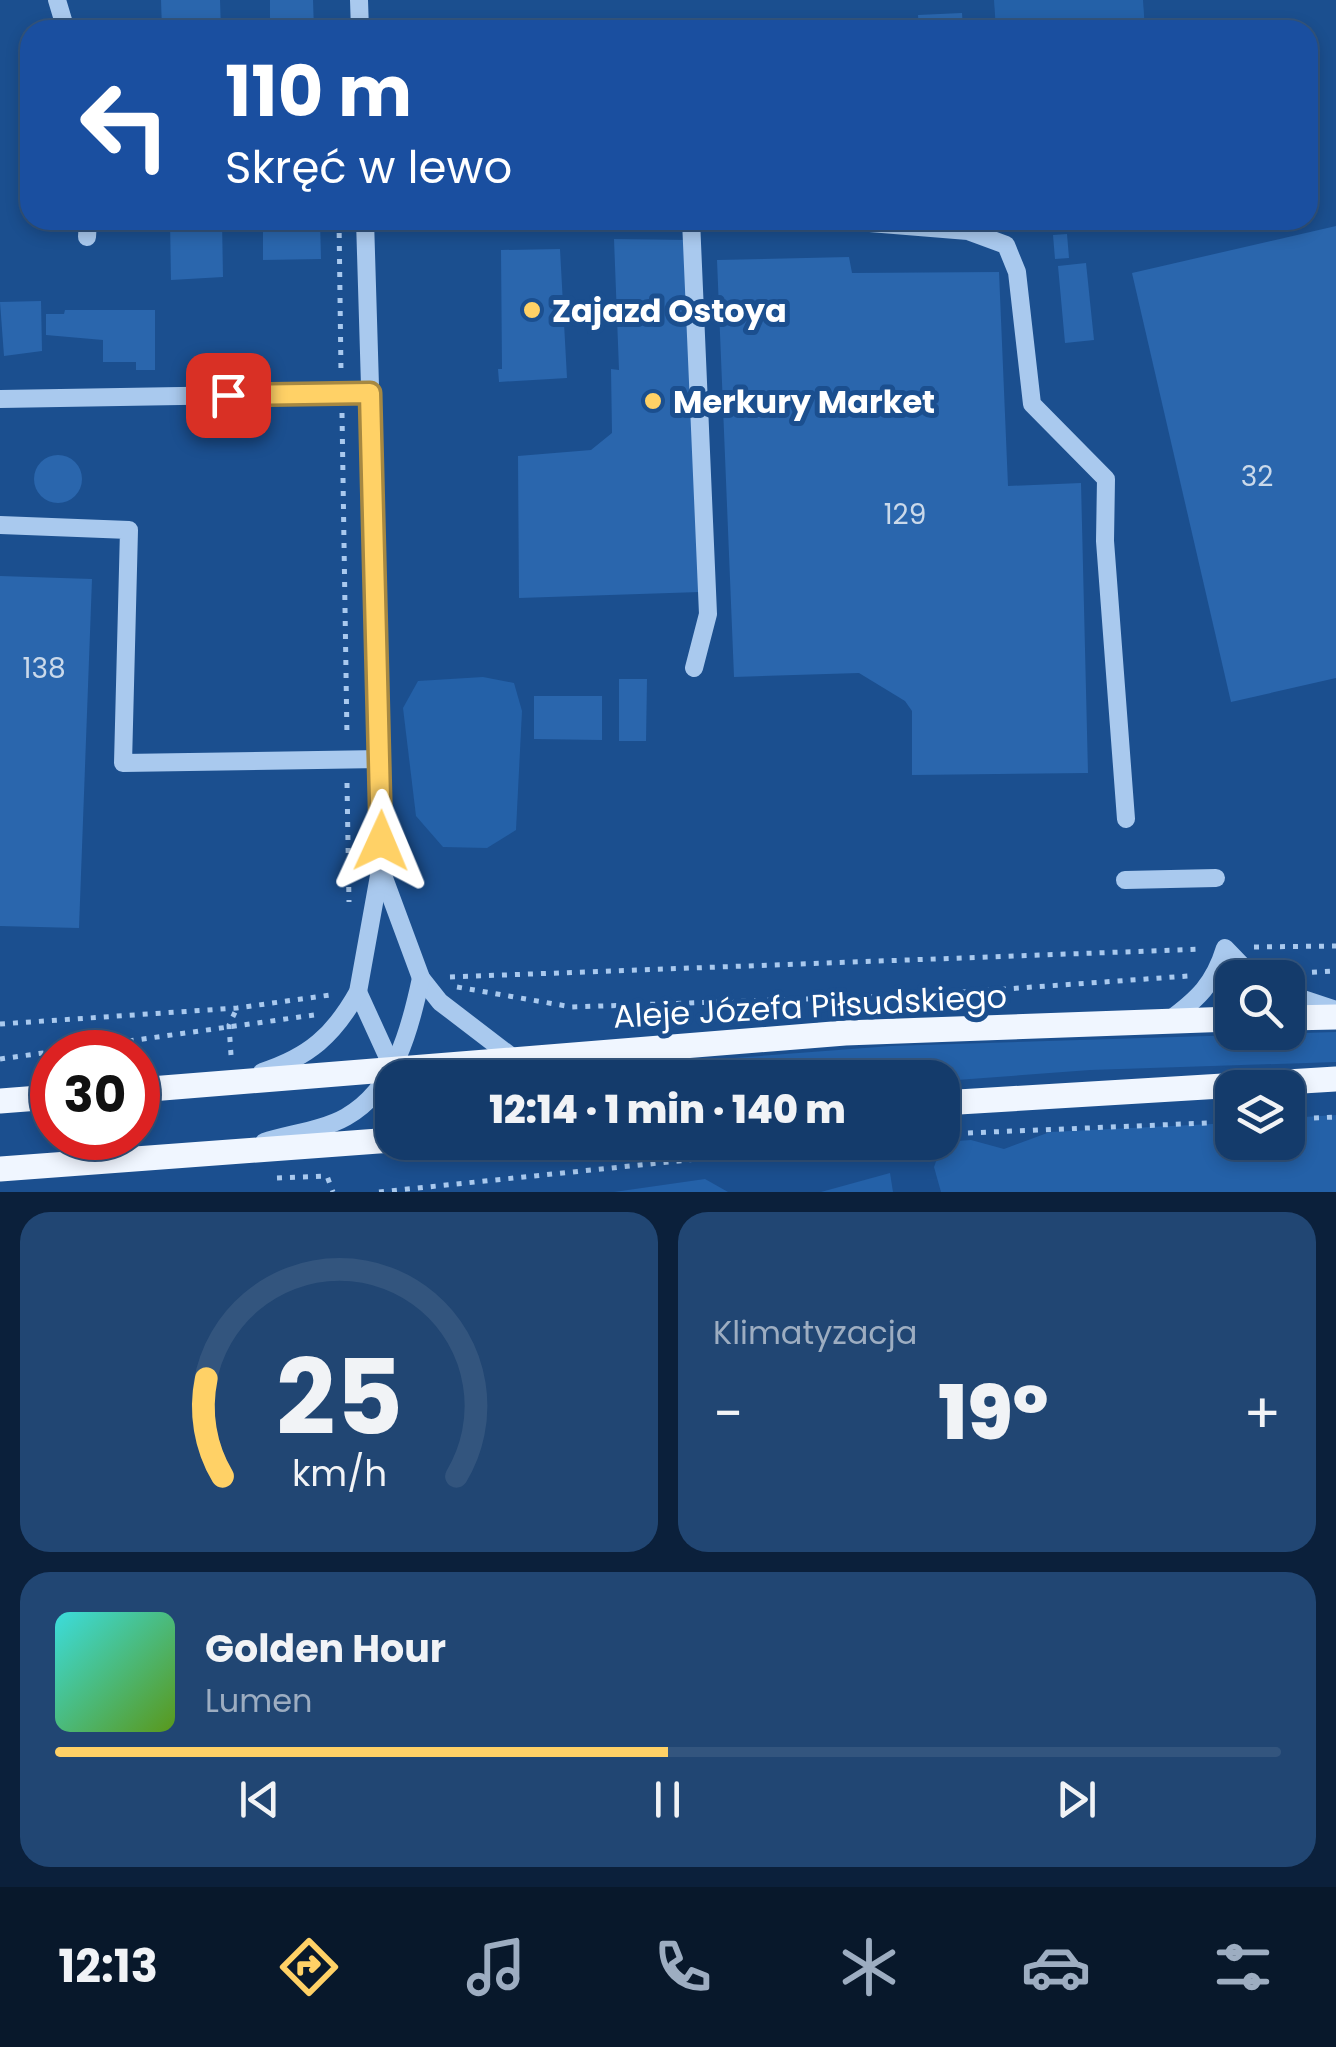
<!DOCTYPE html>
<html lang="pl">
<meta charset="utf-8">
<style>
:root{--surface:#143b6b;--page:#214673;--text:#f1f3f6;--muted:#9dadc1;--line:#33557e;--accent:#ffd166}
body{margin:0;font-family:Poppins,sans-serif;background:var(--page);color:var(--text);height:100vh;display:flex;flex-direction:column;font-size:38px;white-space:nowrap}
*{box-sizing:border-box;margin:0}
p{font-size:32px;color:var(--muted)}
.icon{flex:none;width:55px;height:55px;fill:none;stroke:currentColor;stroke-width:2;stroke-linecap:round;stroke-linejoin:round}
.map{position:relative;height:1192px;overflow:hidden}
.side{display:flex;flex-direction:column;gap:20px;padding:20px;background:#0b203b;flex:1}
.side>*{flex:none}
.banner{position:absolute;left:20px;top:20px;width:1298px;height:210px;border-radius:30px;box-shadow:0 5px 15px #0003,0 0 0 2px var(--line);background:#1a4fa0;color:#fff;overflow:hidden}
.fabs{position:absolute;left:1215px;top:960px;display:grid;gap:20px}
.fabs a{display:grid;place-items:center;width:90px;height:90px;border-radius:20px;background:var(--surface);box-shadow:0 5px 15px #0003,0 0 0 2px var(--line);font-size:50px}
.speed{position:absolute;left:30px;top:1030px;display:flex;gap:20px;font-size:50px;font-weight:700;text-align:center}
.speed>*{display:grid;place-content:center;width:130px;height:130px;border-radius:50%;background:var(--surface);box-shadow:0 5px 15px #0003,0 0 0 2px var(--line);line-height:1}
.speed .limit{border:15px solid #d22;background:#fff;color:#111}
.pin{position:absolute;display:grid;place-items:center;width:85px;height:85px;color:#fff;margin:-42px;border-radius:20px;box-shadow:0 5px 15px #0006}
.me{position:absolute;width:110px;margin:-55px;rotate:1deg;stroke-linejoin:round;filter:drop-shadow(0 0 8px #0008)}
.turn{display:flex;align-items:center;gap:35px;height:210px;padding:0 40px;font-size:45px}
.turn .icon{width:130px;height:130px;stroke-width:2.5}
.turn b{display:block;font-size:70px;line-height:85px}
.big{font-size:75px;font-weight:800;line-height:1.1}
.side .card{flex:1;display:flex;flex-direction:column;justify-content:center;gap:15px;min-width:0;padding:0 35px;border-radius:30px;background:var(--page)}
.side .dial{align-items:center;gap:0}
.dial svg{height:260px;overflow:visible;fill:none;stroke:var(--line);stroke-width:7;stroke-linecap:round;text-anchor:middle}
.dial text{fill:var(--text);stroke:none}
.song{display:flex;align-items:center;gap:30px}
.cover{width:120px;height:120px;border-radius:15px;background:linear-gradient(135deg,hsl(180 70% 55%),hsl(90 70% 35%))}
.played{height:10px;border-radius:5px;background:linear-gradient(90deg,var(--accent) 50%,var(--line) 50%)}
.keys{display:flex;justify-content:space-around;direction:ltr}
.heat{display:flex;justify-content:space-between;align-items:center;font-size:55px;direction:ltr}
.side .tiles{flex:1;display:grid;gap:20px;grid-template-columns:1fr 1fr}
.card:last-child{grid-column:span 2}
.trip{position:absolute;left:375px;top:1060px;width:585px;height:100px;border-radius:30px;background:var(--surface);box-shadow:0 5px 15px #0003,0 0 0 2px var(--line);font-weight:800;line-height:100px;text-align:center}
.dock{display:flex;height:160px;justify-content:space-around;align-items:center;background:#08182b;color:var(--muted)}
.dock .icon{width:70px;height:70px}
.dock .selected{color:var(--accent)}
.dock b{font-size:45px;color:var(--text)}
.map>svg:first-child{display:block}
.green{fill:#2461a8}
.building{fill:#2a66ad}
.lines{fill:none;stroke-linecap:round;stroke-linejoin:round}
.path{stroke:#a9c9ee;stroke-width:5;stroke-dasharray:5 8;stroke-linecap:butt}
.minor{stroke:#a9c9ee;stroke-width:18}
.major{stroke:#f0f6ff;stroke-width:25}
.route-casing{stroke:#a68842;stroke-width:25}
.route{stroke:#ffd166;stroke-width:18}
.poi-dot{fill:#ffd166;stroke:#1b4f8f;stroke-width:4}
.labels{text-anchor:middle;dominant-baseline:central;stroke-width:10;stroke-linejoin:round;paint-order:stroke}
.number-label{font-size:28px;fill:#cad9ea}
.poi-label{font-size:32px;font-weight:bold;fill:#fff;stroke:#1b4f8f;text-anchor:start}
.street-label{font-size:32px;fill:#fff;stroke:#1b4f8f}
</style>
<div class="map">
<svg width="1336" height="1192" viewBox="0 0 1336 1192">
<rect width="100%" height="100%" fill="#1b4f8f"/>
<g class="green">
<path d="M994,0H1143L1145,30H996Z"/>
<path d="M548,19V30H407V23Z"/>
<path d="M483,677L514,683L522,711L516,830L487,848L443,847L416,816L403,708L418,681Z"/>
<path d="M1336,1032V1062L1090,1070L943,1081L482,1077L891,1046Z"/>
<path d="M1336,1115V1192H941L934,1167L943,1142L971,1140L1004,1149L1050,1132L1232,1123V1142H1288V1118Z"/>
<path d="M890,1173L893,1192H821Z"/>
<path d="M705,1179L728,1192H614Z"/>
</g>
<g class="building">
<path d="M161,0H220L221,30H162Z"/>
<path d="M270,0H313L314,30H270Z"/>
<path d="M962,13L963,30H919L918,15Z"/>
<path d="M170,220H222L223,277L171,280Z"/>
<path d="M263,220H320L321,259L263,260Z"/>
<path d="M1336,226V678L1231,702L1132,273Z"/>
<path d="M1067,234L1069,258L1055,259L1053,235Z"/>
<path d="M614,239L690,240L700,592L519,598L518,456L591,450L612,433L611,369L619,370Z"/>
<path d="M560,249L567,378L499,382L498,369H502L501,250Z"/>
<path d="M849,257L852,273L999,272L1008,486L1081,483L1088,773L912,775V711L905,701L859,673L734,677L717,260Z"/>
<path d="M1086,263L1094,340L1065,343L1058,266Z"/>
<path d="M41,301L42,351L4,356L0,302Z"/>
<path d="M65,310H155V370H136V362H103V340L46,335V314H64Z"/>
<circle cx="58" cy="479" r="24"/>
<path d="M0,576L92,579L79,928L0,926Z"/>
<path d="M619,679H647L646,741H619Z"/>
<path d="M534,696H602V740L534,739Z"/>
</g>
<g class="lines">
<g class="path">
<path d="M339,220L341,372"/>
<path d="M342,413L347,737"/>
<path d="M347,783L349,902"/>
<path d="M1254,947L1336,946"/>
<path d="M1299,973L1336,971"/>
<path d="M450,977L1203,949"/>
<path d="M457,987L572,1007L921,995L1188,976"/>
<path d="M0,1024L237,1008L330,995"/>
<path d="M231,1055L229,1025L237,1008"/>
<path d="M0,1059L314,1015"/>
<path d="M1288,1119L1336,1117"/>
<path d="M942,1134L1232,1122"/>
<path d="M277,1178L327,1176L333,1192"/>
<path d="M379,1192L862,1142"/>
</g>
<g class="minor">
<path d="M57,0L66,30"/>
<path d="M359,0L360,30"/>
<path d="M691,220L708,614L694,668"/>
<path d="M833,220L968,231L1006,245L1017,272L1032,404L1106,479L1105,541L1126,819"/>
<path d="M87,237L88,220"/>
<path d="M0,399L370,393"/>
<path d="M0,525L129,530L123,763L381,759"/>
<path d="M381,870L421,978L440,1002L512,1057"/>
<path d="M1125,880L1216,878"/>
<path d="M358,992L395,1073"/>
<path d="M1288,994L1336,1010"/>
<path d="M1168,1021C1198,999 1214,984 1225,948L1254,978"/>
<path d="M262,1072C309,1057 334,1035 358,992L380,870L382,784L365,220"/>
<path d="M264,1142C289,1134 323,1130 346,1117C395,1089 410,1030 421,978"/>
</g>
<g class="major">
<path d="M1288,1018L1336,1017"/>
<path d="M138,1090L845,1033L1232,1019"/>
<path d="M0,1101L52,1097"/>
<path d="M942,1103L1336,1079"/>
<path d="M0,1169L392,1140"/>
</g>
</g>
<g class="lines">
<g class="route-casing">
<path id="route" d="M228,395L370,393L381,841"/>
</g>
<use href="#route" class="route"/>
</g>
<g class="poi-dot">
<circle cx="532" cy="310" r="10"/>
<circle cx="653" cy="401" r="10"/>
</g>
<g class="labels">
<g class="number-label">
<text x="1257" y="476">32</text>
<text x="905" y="514">129</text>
<text x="44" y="668">138</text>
</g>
<g class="poi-label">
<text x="552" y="310">Zajazd Ostoya</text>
<text x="673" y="401">Merkury Market</text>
</g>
<g class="street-label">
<text transform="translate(810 1006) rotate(-3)">Aleje Józefa Piłsudskiego</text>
</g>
</g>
</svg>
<div class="fabs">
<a><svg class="icon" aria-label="search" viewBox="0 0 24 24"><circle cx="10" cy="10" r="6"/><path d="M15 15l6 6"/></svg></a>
<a><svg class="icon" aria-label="layers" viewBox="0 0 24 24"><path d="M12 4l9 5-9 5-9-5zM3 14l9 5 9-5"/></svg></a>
</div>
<div class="speed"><div class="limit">30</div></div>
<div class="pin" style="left:228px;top:395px;background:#d93025"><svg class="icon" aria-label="arrive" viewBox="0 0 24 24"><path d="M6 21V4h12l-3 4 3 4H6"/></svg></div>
<svg class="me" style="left:381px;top:841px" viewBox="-20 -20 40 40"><path d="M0-17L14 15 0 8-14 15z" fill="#ffd166" stroke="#fff" stroke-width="4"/></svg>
<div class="trip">12:14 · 1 min · 140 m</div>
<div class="banner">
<div class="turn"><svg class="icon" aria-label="left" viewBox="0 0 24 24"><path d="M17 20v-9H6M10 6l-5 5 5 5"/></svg><div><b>110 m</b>Skręć w lewo</div></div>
</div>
</div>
<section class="side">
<div class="tiles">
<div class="card dial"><svg viewBox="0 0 100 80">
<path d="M14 69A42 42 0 1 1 86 69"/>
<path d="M14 69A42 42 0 0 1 9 39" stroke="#ffd166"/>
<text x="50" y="56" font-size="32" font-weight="700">25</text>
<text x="50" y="72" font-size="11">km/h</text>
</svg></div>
<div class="card"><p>Klimatyzacja</p>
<div class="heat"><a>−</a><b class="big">19°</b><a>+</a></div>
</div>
<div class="card">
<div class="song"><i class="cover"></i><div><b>Golden Hour</b><p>Lumen</p></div></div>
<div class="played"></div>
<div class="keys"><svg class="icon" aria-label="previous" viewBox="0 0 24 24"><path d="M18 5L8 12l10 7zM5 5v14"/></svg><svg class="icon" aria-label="pause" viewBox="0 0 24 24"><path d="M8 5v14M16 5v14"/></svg><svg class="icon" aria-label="next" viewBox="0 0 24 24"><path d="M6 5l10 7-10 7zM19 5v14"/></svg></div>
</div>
</div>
</section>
<nav class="dock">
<b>12:13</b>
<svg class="icon selected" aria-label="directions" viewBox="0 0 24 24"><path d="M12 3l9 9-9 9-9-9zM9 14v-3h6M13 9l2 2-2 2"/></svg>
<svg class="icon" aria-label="music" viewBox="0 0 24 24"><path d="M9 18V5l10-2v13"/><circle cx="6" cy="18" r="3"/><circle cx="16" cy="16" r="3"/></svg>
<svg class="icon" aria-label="phone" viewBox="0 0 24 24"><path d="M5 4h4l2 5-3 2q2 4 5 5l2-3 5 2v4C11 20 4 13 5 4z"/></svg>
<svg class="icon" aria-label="climate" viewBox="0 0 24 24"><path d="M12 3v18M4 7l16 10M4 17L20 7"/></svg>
<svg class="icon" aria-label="car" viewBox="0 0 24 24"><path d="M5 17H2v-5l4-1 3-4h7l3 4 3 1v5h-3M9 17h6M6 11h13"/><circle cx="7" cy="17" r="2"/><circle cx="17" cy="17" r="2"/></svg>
<svg class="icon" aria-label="filters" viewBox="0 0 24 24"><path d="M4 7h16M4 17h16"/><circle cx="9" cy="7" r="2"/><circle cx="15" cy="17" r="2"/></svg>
</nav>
